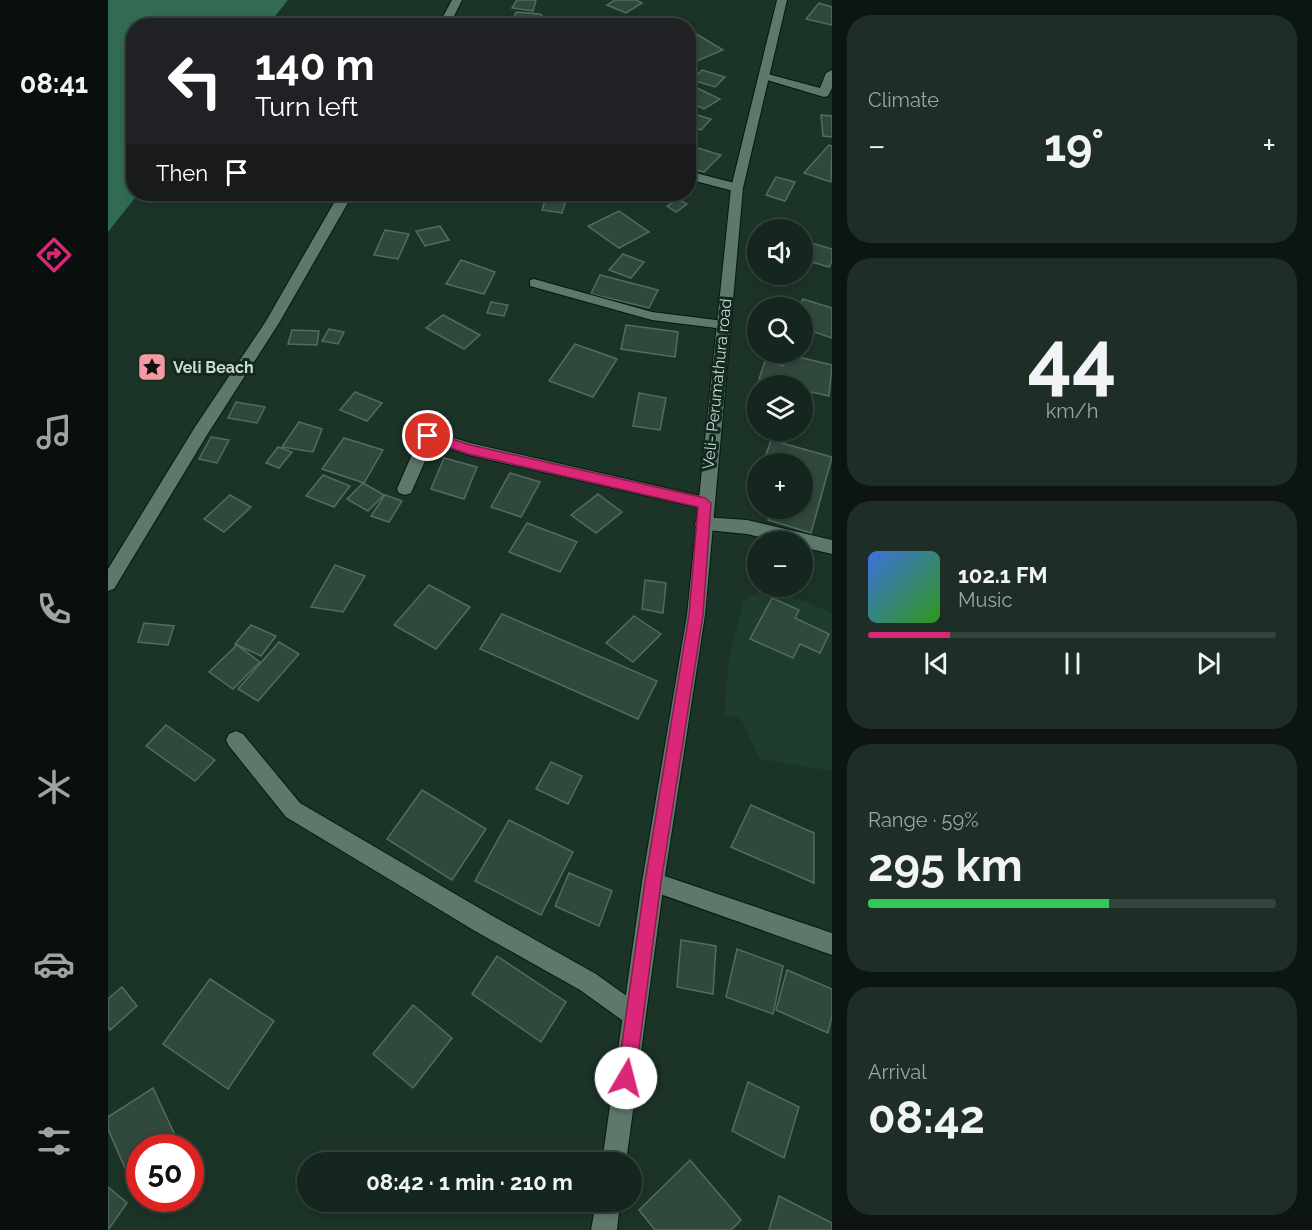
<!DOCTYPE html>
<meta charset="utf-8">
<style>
:root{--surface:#15261e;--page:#1e2e27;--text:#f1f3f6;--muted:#9da5a4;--line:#34433c;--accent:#db2777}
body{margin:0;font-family:Raleway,sans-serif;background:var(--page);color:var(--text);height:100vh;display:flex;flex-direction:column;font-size:22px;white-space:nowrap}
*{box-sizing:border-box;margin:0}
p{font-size:20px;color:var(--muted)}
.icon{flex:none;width:33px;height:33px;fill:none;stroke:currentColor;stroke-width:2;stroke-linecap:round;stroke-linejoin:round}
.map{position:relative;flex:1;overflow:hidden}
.details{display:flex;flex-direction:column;gap:15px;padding:15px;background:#0c1510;width:480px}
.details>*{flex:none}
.guide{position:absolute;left:18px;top:18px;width:570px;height:183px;border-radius:24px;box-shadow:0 3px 9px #0003,0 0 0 2px var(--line);background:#202124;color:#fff;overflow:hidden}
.controls{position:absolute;left:639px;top:219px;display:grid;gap:12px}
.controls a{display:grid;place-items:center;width:66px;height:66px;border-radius:50%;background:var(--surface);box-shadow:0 3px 9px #0003,0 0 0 2px var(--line);font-size:30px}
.speed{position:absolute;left:18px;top:1134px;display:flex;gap:12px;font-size:30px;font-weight:700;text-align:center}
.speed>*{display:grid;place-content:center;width:78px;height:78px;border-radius:50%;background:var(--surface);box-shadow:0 3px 9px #0003,0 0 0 2px var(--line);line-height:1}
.speed .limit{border:9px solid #d22;background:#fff;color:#111}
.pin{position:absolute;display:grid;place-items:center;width:51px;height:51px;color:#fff;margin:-26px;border:3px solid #fff;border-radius:50%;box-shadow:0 2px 6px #0007}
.me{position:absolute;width:66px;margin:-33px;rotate:8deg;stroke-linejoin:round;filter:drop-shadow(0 0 4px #0008)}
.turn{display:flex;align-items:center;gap:21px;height:126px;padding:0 30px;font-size:27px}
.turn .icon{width:78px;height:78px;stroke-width:2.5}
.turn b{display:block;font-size:42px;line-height:51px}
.then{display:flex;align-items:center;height:57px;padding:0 30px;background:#0003;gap:12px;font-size:22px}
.big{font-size:45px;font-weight:700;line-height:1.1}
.details .widget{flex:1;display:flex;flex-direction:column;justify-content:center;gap:9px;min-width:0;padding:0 21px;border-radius:24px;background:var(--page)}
.details .dial{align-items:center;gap:0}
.dial b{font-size:78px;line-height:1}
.song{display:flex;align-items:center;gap:18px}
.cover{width:72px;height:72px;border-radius:9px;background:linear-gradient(135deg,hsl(220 70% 55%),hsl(110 70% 35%))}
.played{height:6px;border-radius:3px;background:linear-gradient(90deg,var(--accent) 20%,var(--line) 20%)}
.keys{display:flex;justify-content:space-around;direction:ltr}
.heat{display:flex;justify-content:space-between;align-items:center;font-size:33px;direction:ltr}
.charge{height:9px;border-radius:4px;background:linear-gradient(90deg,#34c759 59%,var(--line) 0)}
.trip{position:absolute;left:189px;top:1152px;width:345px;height:60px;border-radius:30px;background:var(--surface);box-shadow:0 3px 9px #0003,0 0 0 2px var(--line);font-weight:700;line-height:60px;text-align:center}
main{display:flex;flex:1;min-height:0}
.menu{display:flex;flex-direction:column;width:108px;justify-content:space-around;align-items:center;background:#080f0c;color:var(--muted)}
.menu .icon{width:42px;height:42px}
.menu .on{color:var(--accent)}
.menu b{font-size:27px;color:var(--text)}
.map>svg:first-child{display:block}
.built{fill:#1e3d2f}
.water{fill:#306b52}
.building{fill:#31483d;stroke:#546c60;stroke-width:1.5}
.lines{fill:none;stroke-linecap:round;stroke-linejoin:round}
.service-casing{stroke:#041a11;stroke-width:2}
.minor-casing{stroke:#041a11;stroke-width:2}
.secondary-casing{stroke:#041a11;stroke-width:2}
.service{fill:#5f786c;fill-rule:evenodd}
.minor{fill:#5f786c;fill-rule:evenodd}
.secondary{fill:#5f786c;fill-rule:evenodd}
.route{fill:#db2777;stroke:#8e194d;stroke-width:1.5}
.labels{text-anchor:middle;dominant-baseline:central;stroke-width:6;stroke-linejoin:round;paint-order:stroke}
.poi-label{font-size:16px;font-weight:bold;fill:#ccdad3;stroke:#12291f;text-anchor:start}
.street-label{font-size:16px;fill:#ccdad3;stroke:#12291f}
</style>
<main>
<nav class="menu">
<b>08:41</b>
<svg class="icon on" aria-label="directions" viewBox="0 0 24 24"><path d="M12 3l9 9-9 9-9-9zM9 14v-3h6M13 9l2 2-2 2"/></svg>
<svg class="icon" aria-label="music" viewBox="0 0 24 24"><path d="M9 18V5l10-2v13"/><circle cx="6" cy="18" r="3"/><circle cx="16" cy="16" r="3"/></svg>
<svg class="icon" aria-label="phone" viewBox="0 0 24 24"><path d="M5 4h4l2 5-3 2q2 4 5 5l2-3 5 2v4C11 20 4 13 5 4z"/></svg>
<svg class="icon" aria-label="climate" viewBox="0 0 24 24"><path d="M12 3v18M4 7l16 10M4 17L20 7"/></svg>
<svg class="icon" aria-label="car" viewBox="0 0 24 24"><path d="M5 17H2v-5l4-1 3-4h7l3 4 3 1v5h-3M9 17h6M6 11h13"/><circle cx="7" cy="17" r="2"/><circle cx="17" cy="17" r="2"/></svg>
<svg class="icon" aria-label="filters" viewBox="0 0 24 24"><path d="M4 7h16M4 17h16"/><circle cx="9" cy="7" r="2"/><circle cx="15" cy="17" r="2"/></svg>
</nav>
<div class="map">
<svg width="724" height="1230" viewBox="0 0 724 1230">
<rect width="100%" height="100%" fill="#1c3328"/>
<path class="built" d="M660,587L724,613V771L652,759L633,719L616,714L621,657L636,600Z"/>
<path class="water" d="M0,0H180L160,25L26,26V194H30L0,232Z"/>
<g class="building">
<path d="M409,0H428L425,11L404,8Z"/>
<path d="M507,0H528L534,3L518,13L499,5Z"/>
<path d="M711,3L724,7V25L698,19Z"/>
<path d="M408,12L432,14L438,19L435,26L398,25L401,17H406Z"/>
<path d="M585,32L615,50L584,63L580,60V33Z"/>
<path d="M594,70L617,77L607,87L584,80Z"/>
<path d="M587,87L612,99L596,109L580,101V91Z"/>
<path d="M580,112L603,119L593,130L580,126Z"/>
<path d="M713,115L724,116V137L715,136Z"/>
<path d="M580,145L613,155L596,172L580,168Z"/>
<path d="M721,145L724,146L723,182L696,173Z"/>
<path d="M668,177L687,182L677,201L658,195Z"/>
<path d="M439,194L459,197L454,213L434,210Z"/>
<path d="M570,199L579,204L568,212L559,206Z"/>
<path d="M511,211L541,232L511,248L480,226Z"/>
<path d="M654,224L686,230H653Z"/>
<path d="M332,226L341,240L317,246L308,231Z"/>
<path d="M277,230L301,234L290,259L266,255Z"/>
<path d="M700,242L724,249V261L721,267L694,259V251Z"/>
<path d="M515,254L536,262L523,278L501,270Z"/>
<path d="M353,260L387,272L376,294L338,284Z"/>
<path d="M492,275L550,290L541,308L483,294Z"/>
<path d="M695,299L724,308V338L694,328V308H690Z"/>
<path d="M383,302L400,305L396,316L379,313Z"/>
<path d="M335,315L372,335L356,349L318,328Z"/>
<path d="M518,325L570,332L567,357L513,349Z"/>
<path d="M221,329L236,332L230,344L214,341Z"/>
<path d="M184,330L211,331L209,345L180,344Z"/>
<path d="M467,344L509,359L485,397L441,381Z"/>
<path d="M678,354L724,365L721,396L694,390V386H678L651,379L657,361L675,366Z"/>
<path d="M247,392L274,403L259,421L232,410Z"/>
<path d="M531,393L558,398L552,430L525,426Z"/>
<path d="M128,402L157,407L149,423L120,418Z"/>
<path d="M191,422L214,429L205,452L174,447Z"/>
<path d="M103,437L121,440L109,463L91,459Z"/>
<path d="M236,438L275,450L256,483L214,469Z"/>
<path d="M663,440L724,457L703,533L660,520L664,508H694V464H655Z"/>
<path d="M170,447L184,452L171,468L158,463Z"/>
<path d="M336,458L369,467L356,499L323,489Z"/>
<path d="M402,473L432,482L413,517L383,507Z"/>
<path d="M215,475L242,486L226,507L198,496Z"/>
<path d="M255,483L276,495L260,511L239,499Z"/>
<path d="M490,494L514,512L488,533L463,515Z"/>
<path d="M122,495L143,507L116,532L96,519Z"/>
<path d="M277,495L294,501L281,522L263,516Z"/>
<path d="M419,523L469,542L452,572L401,552Z"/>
<path d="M227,565L257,576L235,612L203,607Z"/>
<path d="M537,580L558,583L555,613L534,609Z"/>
<path d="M321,585L362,607L328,649L286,625Z"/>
<path d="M664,598L691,610L687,618L721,634L712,653L692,644L685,658L642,639Z"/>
<path d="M394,614L549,681L530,719L372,649Z"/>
<path d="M526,616L553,634L525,662L498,643Z"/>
<path d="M36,623L66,626L60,645L30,642Z"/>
<path d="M143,625L168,636L153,656L127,644Z"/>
<path d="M171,642L191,654L150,701L130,689Z"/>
<path d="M129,645L152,662L125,689L101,672Z"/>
<path d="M58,725L107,760L87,781L38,746Z"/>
<path d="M443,762L474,776L460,804L428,789Z"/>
<path d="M314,790L378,829L344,880L279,839Z"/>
<path d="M643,805L706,833V883L623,847Z"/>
<path d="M401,820L465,852L433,915L367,881Z"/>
<path d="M461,873L504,891L491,926L447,906Z"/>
<path d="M573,940L608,946L605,994L569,987Z"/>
<path d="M629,949L675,966L665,1014L618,997Z"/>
<path d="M389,956L458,1002L433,1042L364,994Z"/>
<path d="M679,970L724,989V1016L720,1033L668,1010Z"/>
<path d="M102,979L166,1021L120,1089L55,1044Z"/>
<path d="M14,987L29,1006L2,1030L0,1027V999Z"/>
<path d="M305,1005L344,1038L305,1088L265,1054Z"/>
<path d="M640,1082L691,1107L676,1158L624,1131Z"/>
<path d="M45,1088L73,1148H32V1176L23,1182L0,1129V1117Z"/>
<path d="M582,1160L633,1220L623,1230H547L531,1210Z"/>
<path d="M0,1187L19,1203L0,1230Z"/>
<path d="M671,1196L724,1223V1230H661Z"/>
</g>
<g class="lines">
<g class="service-casing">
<path id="service" d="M426,279L544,312L616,321L622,325L616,329L544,320L422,286V280Z"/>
</g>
<g class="minor-casing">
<g id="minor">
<path d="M344,0H354L341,26H330Z"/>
<path d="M724,70V88L720,96L716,97L652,78L650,76L656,73L712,88L718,73Z"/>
<path d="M580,171L634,185L635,188L629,192L580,179Z"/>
<path d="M231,194H245L171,323L99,435L6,589L0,591V569L87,427L158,321Z"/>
<path d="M320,430L362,443L597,497L603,499L605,503L603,507L597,509L361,455L325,443L303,493L297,495L291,493L289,489L312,436L314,432Z"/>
<path d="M595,517L639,520L724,540V554L694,547V542H672L639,534L589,529L587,524L589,519Z"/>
<path d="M128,731L135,734L192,803L383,915L488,974L534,1007L537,1015L534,1023L526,1026L518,1023L472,990L367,931L178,817L121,746L118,740L121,734Z"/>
<path d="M545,872L724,933V955L538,889L534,882L538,875Z"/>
</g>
</g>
<g class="secondary-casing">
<g id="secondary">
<path d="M669,0H679L635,188L597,615L556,882L518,1162H494L534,882L579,615L623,188Z"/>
<path d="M488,1202H512L509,1230H483Z"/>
</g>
</g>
<use href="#service" class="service"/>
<use href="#minor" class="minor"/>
<use href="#secondary" class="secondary"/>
</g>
<path class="route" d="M320,431L362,445L597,498L603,503L595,615L553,882L527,1078L524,1084L518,1087L511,1084L509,1078L537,882L581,615L590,507L361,454L315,439V433Z"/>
<defs>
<g id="sight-square" transform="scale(1.5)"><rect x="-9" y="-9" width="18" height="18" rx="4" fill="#f49aa3" stroke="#12291f"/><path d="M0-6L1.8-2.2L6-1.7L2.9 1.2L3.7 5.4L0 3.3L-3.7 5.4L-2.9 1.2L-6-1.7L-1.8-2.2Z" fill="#111"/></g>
</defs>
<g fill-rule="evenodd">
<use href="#sight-square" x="44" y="367"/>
</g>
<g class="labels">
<g class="poi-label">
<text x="65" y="367">Veli Beach</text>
</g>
<g class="street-label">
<text transform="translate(609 384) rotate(-84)">Veli- Perumathura road</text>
</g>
</g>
</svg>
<div class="controls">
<a><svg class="icon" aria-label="sound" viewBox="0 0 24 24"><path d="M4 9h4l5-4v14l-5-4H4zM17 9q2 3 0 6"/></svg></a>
<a><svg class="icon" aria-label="search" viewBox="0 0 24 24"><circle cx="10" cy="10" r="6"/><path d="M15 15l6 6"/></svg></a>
<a><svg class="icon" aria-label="layers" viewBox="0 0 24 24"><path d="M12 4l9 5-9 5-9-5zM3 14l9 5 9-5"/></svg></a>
<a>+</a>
<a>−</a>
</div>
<div class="speed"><div class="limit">50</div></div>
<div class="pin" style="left:320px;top:436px;background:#d93025"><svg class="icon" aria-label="arrive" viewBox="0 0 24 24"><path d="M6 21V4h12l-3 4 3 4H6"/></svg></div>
<svg class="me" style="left:518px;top:1078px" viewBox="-20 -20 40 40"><circle r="19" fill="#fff"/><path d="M0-13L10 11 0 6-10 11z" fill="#db2777"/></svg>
<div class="trip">08:42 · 1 min · 210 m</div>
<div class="guide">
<div class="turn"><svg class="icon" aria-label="left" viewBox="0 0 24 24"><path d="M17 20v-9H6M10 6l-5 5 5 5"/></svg><div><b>140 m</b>Turn left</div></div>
<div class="then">Then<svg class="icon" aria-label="arrive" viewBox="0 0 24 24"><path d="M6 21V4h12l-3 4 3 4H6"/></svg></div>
</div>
</div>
<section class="details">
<div class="widget"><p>Climate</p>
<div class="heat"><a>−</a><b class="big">19°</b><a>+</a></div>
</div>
<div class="widget dial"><b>44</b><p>km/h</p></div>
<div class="widget">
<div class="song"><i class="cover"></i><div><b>102.1 FM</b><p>Music</p></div></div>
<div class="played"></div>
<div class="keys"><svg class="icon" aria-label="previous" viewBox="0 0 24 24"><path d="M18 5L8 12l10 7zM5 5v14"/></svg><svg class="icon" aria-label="pause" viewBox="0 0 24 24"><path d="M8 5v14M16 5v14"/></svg><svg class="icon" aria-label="next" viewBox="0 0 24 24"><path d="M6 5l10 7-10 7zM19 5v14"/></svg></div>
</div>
<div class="widget"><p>Range · 59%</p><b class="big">295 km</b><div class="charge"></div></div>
<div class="widget"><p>Arrival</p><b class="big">08:42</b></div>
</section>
</main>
